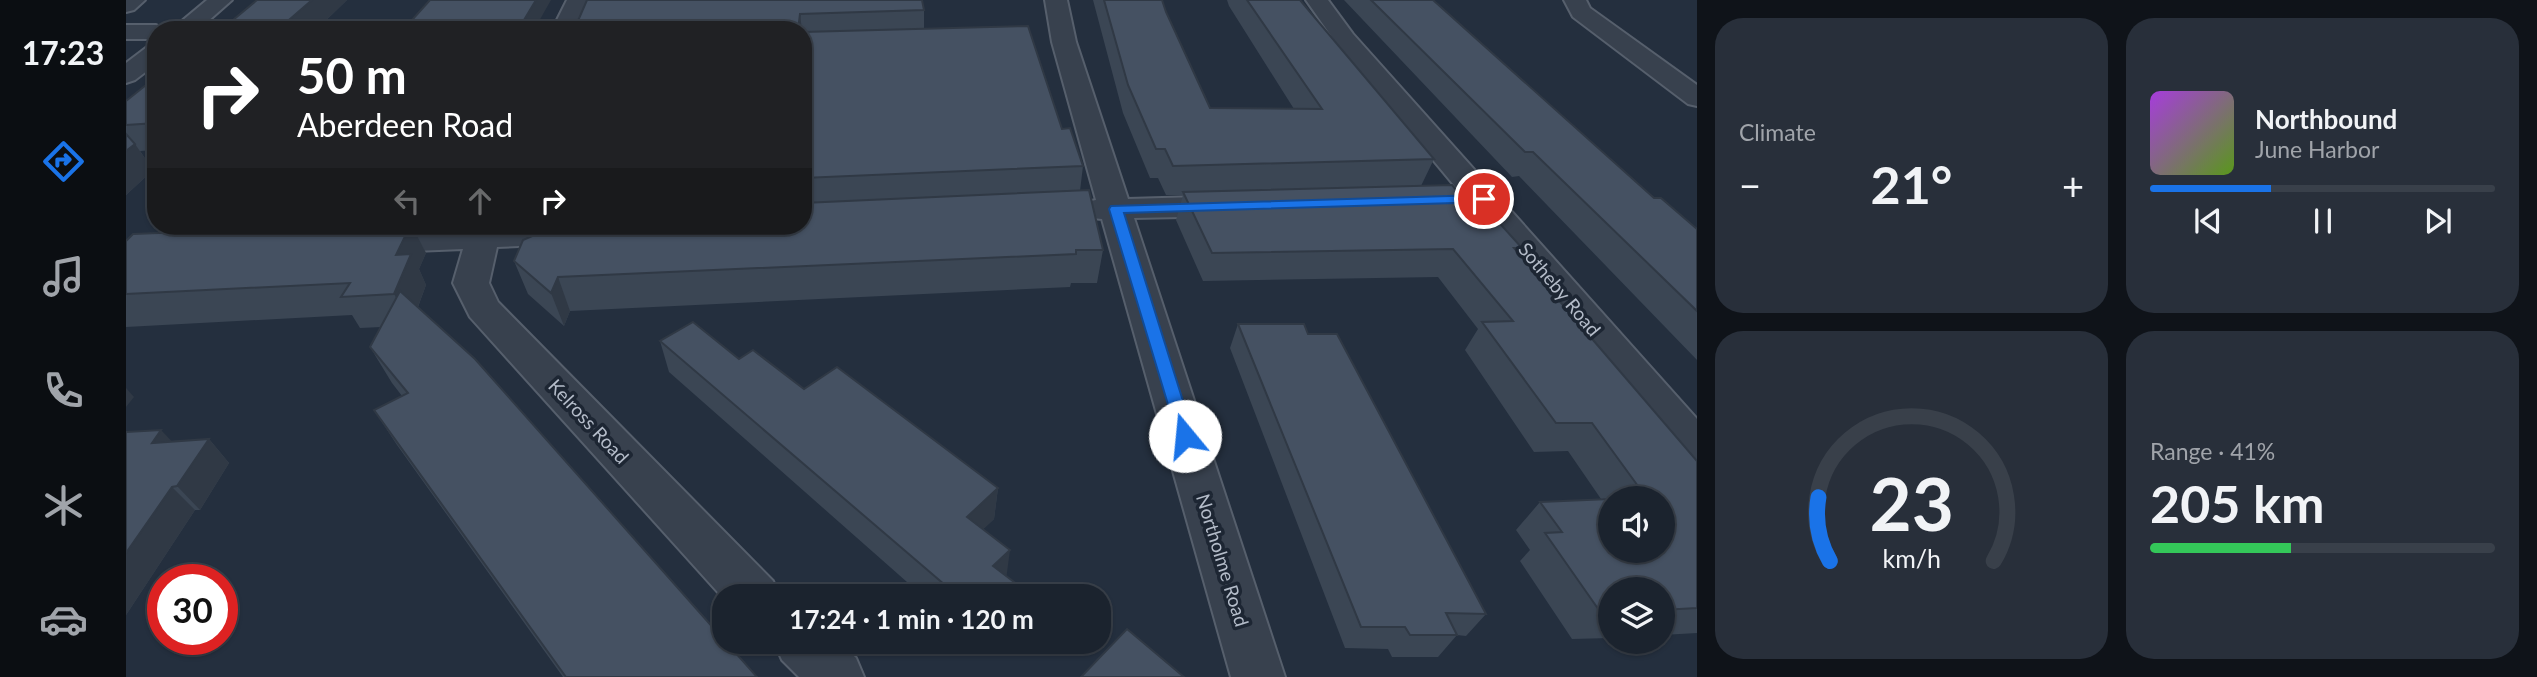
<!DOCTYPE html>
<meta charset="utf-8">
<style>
:root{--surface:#1b232e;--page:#282f3a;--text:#f1f3f6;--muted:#a0a4aa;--line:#39404a;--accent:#1a73e8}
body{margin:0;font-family:Lato,sans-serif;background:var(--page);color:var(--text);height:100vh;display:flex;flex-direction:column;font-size:26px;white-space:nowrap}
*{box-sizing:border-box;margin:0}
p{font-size:23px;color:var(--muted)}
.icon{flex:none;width:38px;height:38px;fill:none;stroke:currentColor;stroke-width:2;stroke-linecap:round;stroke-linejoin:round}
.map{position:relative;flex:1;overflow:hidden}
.panel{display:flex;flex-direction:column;gap:18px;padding:18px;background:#0f1319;width:840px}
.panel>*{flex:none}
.guide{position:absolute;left:21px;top:21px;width:665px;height:214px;border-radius:28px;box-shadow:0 2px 5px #0004,0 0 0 2px var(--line);background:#202124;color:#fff;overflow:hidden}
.fabs{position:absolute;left:1472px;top:486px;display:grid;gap:14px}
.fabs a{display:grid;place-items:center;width:77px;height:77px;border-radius:50%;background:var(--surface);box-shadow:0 2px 5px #0004,0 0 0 2px var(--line);font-size:35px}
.speed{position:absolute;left:21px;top:564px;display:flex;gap:14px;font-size:35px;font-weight:700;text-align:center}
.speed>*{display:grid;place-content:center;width:91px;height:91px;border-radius:50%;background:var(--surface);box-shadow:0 2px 5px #0004,0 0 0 2px var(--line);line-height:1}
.speed .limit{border:10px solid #d22;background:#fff;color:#111}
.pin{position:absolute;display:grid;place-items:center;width:60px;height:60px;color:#fff;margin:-30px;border:4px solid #fff;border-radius:50%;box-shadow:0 2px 7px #0007}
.me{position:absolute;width:77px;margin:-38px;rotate:343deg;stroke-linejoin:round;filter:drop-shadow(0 0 5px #0008)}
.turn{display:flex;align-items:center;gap:24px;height:147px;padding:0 35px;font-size:32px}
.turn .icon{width:91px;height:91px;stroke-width:2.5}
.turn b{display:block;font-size:49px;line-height:60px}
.lanes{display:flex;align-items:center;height:66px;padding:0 35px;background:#0003;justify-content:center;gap:35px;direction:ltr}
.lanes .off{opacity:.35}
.big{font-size:52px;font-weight:700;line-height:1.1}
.panel .card{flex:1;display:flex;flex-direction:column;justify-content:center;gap:10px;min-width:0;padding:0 24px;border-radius:28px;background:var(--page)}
.panel .dial{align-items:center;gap:0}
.dial svg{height:182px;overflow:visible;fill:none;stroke:var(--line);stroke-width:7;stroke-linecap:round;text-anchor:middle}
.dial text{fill:var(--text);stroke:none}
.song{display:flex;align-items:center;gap:21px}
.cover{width:84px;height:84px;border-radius:10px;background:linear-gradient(135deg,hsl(280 70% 55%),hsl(90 70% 35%))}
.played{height:7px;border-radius:4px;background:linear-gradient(90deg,var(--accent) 35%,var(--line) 35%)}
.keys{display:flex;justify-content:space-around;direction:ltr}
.heat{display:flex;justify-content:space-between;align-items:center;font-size:38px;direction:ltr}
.charge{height:10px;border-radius:5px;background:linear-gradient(90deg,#34c759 41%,var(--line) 0)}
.panel .tiles{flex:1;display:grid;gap:18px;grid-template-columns:repeat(2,1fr)}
.trip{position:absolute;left:586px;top:584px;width:399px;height:70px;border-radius:28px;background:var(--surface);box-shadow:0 2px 5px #0004,0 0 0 2px var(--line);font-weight:700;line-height:70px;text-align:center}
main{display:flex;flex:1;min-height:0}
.tabs{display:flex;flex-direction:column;width:126px;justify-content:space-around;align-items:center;background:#0b0e12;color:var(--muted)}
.tabs .icon{width:49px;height:49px}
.tabs .active{color:var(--accent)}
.tabs b{font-size:32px;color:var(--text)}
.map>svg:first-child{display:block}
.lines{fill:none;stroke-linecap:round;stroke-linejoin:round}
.minor-casing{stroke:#565f6c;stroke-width:4}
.minor{fill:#38414e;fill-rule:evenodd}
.wall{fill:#3b4654}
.shaded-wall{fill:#303945}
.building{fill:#455162;stroke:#303945;stroke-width:2}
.route{fill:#1a73e8;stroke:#114b97;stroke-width:2}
.labels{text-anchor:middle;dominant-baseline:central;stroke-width:7;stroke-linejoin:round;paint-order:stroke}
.street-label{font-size:19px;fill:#b4bcc9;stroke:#1d2633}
</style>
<main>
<nav class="tabs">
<b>17:23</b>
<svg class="icon active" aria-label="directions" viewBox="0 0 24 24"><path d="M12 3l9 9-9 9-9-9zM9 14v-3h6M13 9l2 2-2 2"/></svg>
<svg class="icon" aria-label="music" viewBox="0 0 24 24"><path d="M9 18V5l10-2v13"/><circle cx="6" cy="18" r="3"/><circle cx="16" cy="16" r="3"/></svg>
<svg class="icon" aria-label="phone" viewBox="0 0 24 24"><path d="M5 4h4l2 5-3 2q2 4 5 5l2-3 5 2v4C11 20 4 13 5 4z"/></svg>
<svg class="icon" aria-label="climate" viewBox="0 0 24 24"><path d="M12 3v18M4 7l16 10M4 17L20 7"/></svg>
<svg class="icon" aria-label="car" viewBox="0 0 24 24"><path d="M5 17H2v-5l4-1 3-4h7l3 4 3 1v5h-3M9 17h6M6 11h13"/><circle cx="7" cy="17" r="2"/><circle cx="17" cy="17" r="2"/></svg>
</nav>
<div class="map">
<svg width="1571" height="677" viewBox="0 0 1571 677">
<rect width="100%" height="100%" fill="#242f3e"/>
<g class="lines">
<g class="minor-casing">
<g id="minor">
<path d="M0,0H19L8,10L0,12Z"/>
<path d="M81,0H106L72,30H45Z"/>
<path d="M441,0H463L450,30H426Z"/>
<path d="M919,0H941L950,42L1002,199L1105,196L1116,199L1121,206L1116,213L1105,216L1008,218L1159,677H1105L976,219L955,217L950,210L955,203L970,200L926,42Z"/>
<path d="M1180,0H1202L1227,34L1571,419V465L1556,460L1347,209L1284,211L1273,208L1268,201L1273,194L1332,190L1211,44Z"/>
<path d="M1438,0H1460L1464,8L1571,85V106L1562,104L1447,17Z"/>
<path d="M0,25H30L40,30H30V39H0Z"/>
<path d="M30,45V64L9,80L0,83V63L21,47Z"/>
<path d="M344,226H471L476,233L471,240L459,243L371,247L363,283L372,302L647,581L654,597H598V599L344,317L327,283L337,249L240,253L228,250L223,243L228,236L240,233Z"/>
<path d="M648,642H713L730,658L738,677H673L656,660Z"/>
</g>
</g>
<use href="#minor" class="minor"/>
</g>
<g class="wall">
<path d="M131,0H221L190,30H95Z"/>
<path d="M461,0L798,10V29L936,129L957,166L954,191L977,250L971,283H945L944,287L444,311L438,326L402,294L388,261L677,226V30H448Z"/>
<path d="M967,0H1036L1040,12L1084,108L1168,109L1103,6L1101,0H1174L1308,159L1295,186L1345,208L1396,248L1393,253L1571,461V633L1536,635V590H1484V638L1446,639L1394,561L1404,550L1390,530L1414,502L1475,499L1442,451L1408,452L1339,350L1352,329L1312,277L1077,281L1050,220L1057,195H1040L1032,178H1024L997,113Z"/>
<path d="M1218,0H1307L1528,198L1571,229V360L1393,176L1386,177Z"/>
<path d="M30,77V150L14,151L27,170L0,195V101Z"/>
<path d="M46,226H286L300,253L293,269L300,285L292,307L631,677H437L271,445L248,410L276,396L266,383L244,347L255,327L234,328L226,315L0,327V241L51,232Z"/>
<path d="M1112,324L1360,614L1340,636L1331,635L1312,657H1266L1262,649L1219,648L1104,348Z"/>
<path d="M534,341L613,359L678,389L872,488L868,519L857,529L880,576L896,588L895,597H798L543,372Z"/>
<path d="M0,432L46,441L83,439L103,463L74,510H69L0,615Z"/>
<path d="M849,642H867L859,651Z"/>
</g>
<g class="shaded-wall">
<path d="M186,0H221L190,30H158L156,26Z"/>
<path d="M410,0H425L408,30H392Z"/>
<path d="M674,14L676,30H672Z"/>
<path d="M9,144L27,170L0,195V151Z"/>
<path d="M284,226H286L300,253L293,269L300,285L285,325L268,294L270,255Z"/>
<path d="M432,277L444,311L438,326L425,293Z"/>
<path d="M0,388L8,397L0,407Z"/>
<path d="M35,430L57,453L26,443Z"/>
<path d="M83,439L103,463L74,510L51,486Z"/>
<path d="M46,487L69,510L0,615V553Z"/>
<path d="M872,488L868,519L839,547L841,517Z"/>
<path d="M884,550L880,580L867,566Z"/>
<path d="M896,588L895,597H888Z"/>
<path d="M860,642H867L859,651Z"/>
</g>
<g class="building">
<path d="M131,0H186L156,26L146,27L143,30H95Z"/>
<path d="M304,0H410L392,30H277Z"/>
<path d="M461,0H796L798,10L674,14L672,30H448Z"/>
<path d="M978,0H1036L1040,12L1084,108L1196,109L1121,0H1174L1308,159L1047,166L1039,149H1030L1002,85Z"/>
<path d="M1245,0H1307L1528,198H1535L1571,229V311L1407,152H1399Z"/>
<path d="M902,26L936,129L944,128L957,166L677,178V32Z"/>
<path d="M30,77V123L0,125V101Z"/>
<path d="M0,134L9,144L0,151Z"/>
<path d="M1326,185L1345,208L1359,207L1396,248H1388L1571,461V608L1536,610V590H1484V612L1475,613L1419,533L1436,532L1414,502L1484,499V551H1536V499H1490L1520,497L1466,423H1430L1356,322L1387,321L1327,249L1086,253L1057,192Z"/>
<path d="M963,190L977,250H950V254L432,277L425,293L388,261L397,240L429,226H677V203Z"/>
<path d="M214,226H284L270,255L285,254L268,294L215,297L224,283L0,294V241L7,234Z"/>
<path d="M274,291L349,359L598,640V642H600L631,677H440L248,410L282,393L244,347Z"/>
<path d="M567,322L613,359L627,350L678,389L711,367L872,488L841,517L884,550L867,566L896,588L888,597H833L534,341Z"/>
<path d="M1112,324H1178L1182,334H1211L1360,614L1320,613L1331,635H1284L1279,627H1235Z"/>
<path d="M35,430L26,443L83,439L51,486L46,487L0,553V432Z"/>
<path d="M1001,629L1058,677H955Z"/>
</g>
<path class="route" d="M1358,195L1363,196V202L998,213L1068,436L1059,443L1053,441L983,209L985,206Z"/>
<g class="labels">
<g class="street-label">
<text transform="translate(1434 289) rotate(50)">Sotheby Road</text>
<text transform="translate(463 421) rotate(47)">Kelross Road</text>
<text transform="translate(1097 560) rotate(73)">Northolme Road</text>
</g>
</g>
</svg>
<div class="fabs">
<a><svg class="icon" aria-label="sound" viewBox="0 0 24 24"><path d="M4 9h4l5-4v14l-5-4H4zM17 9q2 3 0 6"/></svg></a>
<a><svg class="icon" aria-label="layers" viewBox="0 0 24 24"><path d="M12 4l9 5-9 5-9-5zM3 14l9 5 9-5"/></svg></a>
</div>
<div class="speed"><div class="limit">30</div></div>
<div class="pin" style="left:1358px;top:199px;background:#d93025"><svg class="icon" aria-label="arrive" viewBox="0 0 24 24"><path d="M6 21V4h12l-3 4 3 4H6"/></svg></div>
<svg class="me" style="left:1059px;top:436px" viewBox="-20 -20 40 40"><circle r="19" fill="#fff"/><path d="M0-13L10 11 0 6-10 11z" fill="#1a73e8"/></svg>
<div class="trip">17:24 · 1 min · 120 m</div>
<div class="guide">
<div class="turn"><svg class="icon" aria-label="right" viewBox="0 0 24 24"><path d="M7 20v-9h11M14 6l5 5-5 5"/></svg><div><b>50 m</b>Aberdeen Road</div></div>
<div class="lanes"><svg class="icon off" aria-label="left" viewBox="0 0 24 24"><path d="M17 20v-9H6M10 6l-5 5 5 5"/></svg><svg class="icon off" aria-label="ahead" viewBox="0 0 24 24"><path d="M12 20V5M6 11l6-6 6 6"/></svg><svg class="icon" aria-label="right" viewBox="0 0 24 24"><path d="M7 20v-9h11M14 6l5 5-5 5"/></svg></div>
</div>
</div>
<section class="panel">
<div class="tiles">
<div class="card"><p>Climate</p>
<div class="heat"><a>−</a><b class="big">21°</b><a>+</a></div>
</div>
<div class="card">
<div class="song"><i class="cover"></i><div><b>Northbound</b><p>June Harbor</p></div></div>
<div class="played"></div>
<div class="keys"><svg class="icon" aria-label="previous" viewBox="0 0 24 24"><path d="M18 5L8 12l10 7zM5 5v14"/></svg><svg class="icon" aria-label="pause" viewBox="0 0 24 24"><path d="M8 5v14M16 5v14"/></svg><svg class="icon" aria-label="next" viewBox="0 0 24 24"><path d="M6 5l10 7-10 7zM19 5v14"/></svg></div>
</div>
<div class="card dial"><svg viewBox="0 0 100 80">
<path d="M14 69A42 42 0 1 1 86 69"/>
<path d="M14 69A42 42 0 0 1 9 41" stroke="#1a73e8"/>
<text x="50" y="56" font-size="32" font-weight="700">23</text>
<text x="50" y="72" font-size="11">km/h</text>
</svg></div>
<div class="card"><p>Range · 41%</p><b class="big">205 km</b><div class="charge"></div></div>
</div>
</section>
</main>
